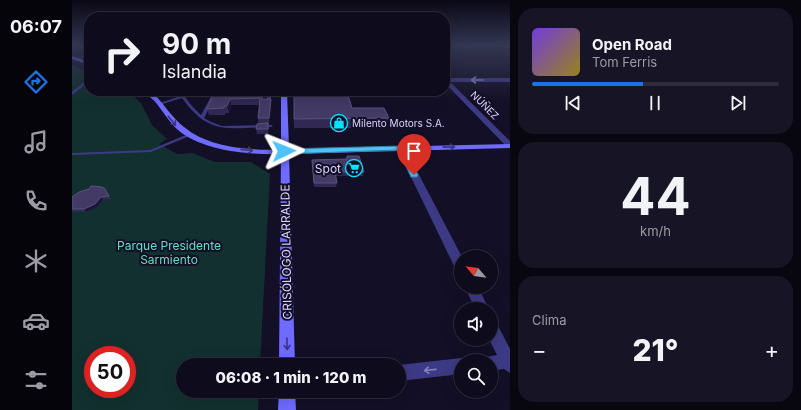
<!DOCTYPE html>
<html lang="es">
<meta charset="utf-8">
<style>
:root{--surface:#0e0b1c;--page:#171425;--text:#f1f3f6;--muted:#9b9ba3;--line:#2e2b3b;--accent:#1a73e8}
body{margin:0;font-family:Inter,sans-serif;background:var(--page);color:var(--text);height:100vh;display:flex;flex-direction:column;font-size:15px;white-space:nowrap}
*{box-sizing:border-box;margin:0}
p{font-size:13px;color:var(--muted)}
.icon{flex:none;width:22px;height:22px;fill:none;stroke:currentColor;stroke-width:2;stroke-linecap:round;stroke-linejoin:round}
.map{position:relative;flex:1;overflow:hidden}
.details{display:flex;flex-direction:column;gap:8px;padding:8px;background:#08060f;width:291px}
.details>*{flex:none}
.banner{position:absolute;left:12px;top:12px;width:366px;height:84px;border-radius:16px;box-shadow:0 4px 16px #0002,0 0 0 1px var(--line);background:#0e0b1c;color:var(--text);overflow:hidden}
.needle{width:26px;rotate:299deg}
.tools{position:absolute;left:382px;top:250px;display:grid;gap:8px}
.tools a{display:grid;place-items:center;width:44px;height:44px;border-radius:50%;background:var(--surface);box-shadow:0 4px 16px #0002,0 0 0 1px var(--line);font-size:20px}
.speed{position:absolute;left:12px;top:346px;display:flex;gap:8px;font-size:20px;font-weight:700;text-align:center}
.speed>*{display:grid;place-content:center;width:52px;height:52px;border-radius:50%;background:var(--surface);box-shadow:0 4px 16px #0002,0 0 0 1px var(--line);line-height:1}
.speed .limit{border:6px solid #d22;background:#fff;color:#111}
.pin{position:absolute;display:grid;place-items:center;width:34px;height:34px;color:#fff;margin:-41px -17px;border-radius:50% 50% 50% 0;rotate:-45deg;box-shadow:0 0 4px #0007}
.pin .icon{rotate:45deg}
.me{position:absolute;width:44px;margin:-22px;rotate:88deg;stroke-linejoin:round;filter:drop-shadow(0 0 3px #0008)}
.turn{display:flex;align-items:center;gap:14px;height:84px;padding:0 12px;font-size:18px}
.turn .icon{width:52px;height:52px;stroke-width:2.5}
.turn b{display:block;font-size:28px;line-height:34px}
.big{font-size:30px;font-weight:800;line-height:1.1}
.details .tile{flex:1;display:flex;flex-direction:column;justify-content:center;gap:6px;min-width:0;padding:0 14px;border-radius:16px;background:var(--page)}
.details .dial{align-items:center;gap:0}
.dial b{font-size:52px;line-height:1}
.song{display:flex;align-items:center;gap:12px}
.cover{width:48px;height:48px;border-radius:6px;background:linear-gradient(135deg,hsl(260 70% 55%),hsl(50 70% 35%))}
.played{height:4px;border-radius:2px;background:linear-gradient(90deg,var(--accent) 45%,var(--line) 45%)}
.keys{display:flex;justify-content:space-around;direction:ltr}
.heat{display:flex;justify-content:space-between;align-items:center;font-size:22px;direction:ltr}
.trip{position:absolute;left:104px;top:358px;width:230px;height:40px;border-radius:20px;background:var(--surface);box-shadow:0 4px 16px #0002,0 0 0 1px var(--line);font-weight:800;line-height:40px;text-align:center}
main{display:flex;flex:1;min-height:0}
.tabs{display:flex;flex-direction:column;width:72px;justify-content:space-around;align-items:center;background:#06040b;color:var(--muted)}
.tabs .icon{width:28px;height:28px}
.tabs .active{color:var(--accent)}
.tabs b{font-size:18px;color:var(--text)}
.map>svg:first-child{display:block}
.green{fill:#12302f;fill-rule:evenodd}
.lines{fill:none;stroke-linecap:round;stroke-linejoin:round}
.lane{fill:#3d3a85;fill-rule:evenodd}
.street{fill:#3d3a85;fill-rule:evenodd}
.secondary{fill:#6f6bff;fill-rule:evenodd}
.wall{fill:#312854}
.shaded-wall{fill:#1d163a}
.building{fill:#433a66;stroke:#5a527e}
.oneway{stroke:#837fbc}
.oneway2{stroke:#38347d}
.route{fill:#4fc3f7;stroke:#337fa1}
.labels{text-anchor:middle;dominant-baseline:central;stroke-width:4;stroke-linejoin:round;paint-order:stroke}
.far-street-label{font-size:10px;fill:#d9d4ff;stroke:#130f26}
.far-poi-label{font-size:10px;fill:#d9d4ff;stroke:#130f26;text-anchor:start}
.poi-label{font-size:12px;fill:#d9d4ff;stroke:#130f26;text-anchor:end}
.park-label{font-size:12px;fill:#5fe0c0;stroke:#130f26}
.street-label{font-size:12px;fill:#d9d4ff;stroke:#130f26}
</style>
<main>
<nav class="tabs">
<b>06:07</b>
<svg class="icon active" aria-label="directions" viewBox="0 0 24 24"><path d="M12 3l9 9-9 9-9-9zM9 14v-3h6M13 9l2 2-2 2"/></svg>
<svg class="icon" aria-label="music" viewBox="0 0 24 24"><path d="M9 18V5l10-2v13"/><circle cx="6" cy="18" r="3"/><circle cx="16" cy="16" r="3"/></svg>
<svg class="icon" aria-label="phone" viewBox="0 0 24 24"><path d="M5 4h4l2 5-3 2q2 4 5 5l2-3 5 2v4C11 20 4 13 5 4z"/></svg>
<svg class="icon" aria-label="climate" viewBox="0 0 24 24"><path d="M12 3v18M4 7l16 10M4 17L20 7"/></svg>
<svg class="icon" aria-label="car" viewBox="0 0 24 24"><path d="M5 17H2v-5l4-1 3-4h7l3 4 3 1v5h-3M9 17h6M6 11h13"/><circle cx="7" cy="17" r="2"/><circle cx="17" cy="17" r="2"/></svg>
<svg class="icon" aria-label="filters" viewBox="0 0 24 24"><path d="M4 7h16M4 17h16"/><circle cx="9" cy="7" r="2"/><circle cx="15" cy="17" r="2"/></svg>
</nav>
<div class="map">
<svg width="438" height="410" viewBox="0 0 438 410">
<rect width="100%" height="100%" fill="#130f26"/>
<path class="green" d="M0,65L17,73V91H56L69,103L80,125L95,139L87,144L105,154L120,153L143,162H179L198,174L188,365H111V391H187L186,410H0ZM21,355H55V389H21Z"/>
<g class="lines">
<g class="lane">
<path d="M17,54V56L3,60L2,59Z"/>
<path d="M13,81L16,82L0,95V92Z"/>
<path d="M123,91H128L113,97L120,106L129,115L142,91H146L132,118L139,122L150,126L199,125L201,126L199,127C157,128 137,136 110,98L87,105L85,104Z"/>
<path d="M195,91H199V102L197,103L195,102Z"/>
<path d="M116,134H120V135L79,152L0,155V153L78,150Z"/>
</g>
<g class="street">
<path d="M438,45V47L373,48V46Z"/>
<path d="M373,78H438V82H378L438,141V147H435L373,83Z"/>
<path d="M326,146H329L333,148L390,257L389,273L385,272L325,148Z"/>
<path d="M393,287H406L417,309H403Z"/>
<path d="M419,320L424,322L438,349V373L432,369L419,371V361H412L413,357L425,355L417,339H419Z"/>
<path d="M389,358L395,361H389V374L327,381V365Z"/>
</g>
<g class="secondary">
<path d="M0,56L17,62V65L0,59Z"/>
<path d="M72,91H79L83,95C93,105 100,118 112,127C137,148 177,150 209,150V91H215L217,149L438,144V148L217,154L223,365H207L209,154C177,155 131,151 106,130C98,123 92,113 85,104C81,99 76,96 72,91Z"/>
<path d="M207,391H223L224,410H206Z"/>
</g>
</g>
<g class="wall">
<path d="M143,91H192L191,99L199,104L196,134H185L184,129L186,124V118L188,105H159L157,113H154L153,115H137L135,109Z"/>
<path d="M222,95L317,118L315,128H222Z"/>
<path d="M275,156L292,172L291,176H263L265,183L264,187H242L240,163V160L274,159Z"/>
<path d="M33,189L39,199L31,200L25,207L14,212H0V197Z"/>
</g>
<g class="shaded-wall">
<path d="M191,91H192L191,104L190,98Z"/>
<path d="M158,99L159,105L157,113L155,106Z"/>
<path d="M199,99V104L197,124V118Z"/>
<path d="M29,197L31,200L25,207L14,212L12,209Z"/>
</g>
<g class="building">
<path d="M143,91H191L190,98L158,99L155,106H152V108L135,109Z"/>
<path d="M222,95H276L280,108H312L317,118L222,119Z"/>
<path d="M188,99H199L197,118H186Z"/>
<path d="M196,123V129H184L185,124Z"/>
<path d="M275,156H287L292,172H263L265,183H242L240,160L275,159Z"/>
<path d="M19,186L30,187L33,189L37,196L29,197L23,204L12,209H0V197L7,192L17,189Z"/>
</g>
<defs><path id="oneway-shaft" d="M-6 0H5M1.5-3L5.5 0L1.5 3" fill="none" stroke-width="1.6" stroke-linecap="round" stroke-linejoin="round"/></defs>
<g class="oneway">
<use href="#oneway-shaft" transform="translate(405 80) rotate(180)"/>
<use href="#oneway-shaft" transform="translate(358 370) rotate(174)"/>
</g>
<g class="oneway2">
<use href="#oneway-shaft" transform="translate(100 121) rotate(51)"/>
<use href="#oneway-shaft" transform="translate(377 147) rotate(-1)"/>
<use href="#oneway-shaft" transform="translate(175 150) rotate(6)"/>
<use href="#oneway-shaft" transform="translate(215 344) rotate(89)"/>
</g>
<linearGradient id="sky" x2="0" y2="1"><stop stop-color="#0a0815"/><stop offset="0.44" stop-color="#333752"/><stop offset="1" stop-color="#333752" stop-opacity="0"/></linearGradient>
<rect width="438" height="102" fill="url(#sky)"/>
<path class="route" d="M329,146L333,148L346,175L345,177H339L326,150L212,154L209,151L212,149Z"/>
<defs>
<g id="shop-ring" transform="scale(0.9)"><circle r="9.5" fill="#130f26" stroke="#00e5ff" stroke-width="1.5"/><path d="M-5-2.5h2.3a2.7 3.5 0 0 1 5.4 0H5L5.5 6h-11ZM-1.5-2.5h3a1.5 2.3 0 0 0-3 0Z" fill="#00e5ff"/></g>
<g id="supermarket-ring" transform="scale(0.9)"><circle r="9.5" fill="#130f26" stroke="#00e5ff" stroke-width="1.5"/><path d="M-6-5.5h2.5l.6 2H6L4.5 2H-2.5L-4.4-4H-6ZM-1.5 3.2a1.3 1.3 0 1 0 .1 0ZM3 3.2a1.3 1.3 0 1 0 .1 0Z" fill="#00e5ff"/></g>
</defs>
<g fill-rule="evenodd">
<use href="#shop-ring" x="267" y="123"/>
<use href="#supermarket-ring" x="282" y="168"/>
</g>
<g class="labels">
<g class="far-street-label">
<text transform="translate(413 105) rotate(45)">NÚÑEZ</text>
</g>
<g class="far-poi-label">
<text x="280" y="123">Milento Motors S.A.</text>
</g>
<g class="poi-label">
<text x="269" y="168">Spot</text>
</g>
<g class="park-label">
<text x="97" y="245">Parque Presidente<tspan x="97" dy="14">Sarmiento</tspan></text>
</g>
<g class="street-label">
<text transform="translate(214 252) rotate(-91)">CRISÓLOGO LARRALDE</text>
</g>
</g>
</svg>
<div class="tools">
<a><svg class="needle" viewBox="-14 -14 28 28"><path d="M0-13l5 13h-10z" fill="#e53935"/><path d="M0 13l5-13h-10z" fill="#9b9ba3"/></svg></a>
<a><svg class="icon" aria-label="sound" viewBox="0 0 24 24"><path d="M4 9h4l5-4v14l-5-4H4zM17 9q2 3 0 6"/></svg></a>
<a><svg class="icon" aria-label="search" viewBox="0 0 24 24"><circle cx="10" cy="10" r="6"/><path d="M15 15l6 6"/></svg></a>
</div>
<div class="speed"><div class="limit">50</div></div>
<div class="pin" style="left:342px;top:175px;background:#d93025"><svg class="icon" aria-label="arrive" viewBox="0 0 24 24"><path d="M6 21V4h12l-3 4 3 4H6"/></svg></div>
<svg class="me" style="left:212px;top:151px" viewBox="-20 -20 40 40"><path d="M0-17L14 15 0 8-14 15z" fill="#4fc3f7" stroke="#fff" stroke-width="4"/></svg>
<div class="trip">06:08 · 1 min · 120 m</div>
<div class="banner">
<div class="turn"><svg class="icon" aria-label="right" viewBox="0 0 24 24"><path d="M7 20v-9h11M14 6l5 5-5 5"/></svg><div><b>90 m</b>Islandia</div></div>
</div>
</div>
<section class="details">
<div class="tile">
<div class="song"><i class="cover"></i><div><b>Open Road</b><p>Tom Ferris</p></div></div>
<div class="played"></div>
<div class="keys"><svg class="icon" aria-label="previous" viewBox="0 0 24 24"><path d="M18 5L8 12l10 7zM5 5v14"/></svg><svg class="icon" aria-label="pause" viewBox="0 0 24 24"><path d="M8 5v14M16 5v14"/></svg><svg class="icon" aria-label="next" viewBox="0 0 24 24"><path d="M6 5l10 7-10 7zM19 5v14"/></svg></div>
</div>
<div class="tile dial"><b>44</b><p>km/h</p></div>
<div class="tile"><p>Clima</p>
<div class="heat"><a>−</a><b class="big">21°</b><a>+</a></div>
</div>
</section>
</main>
